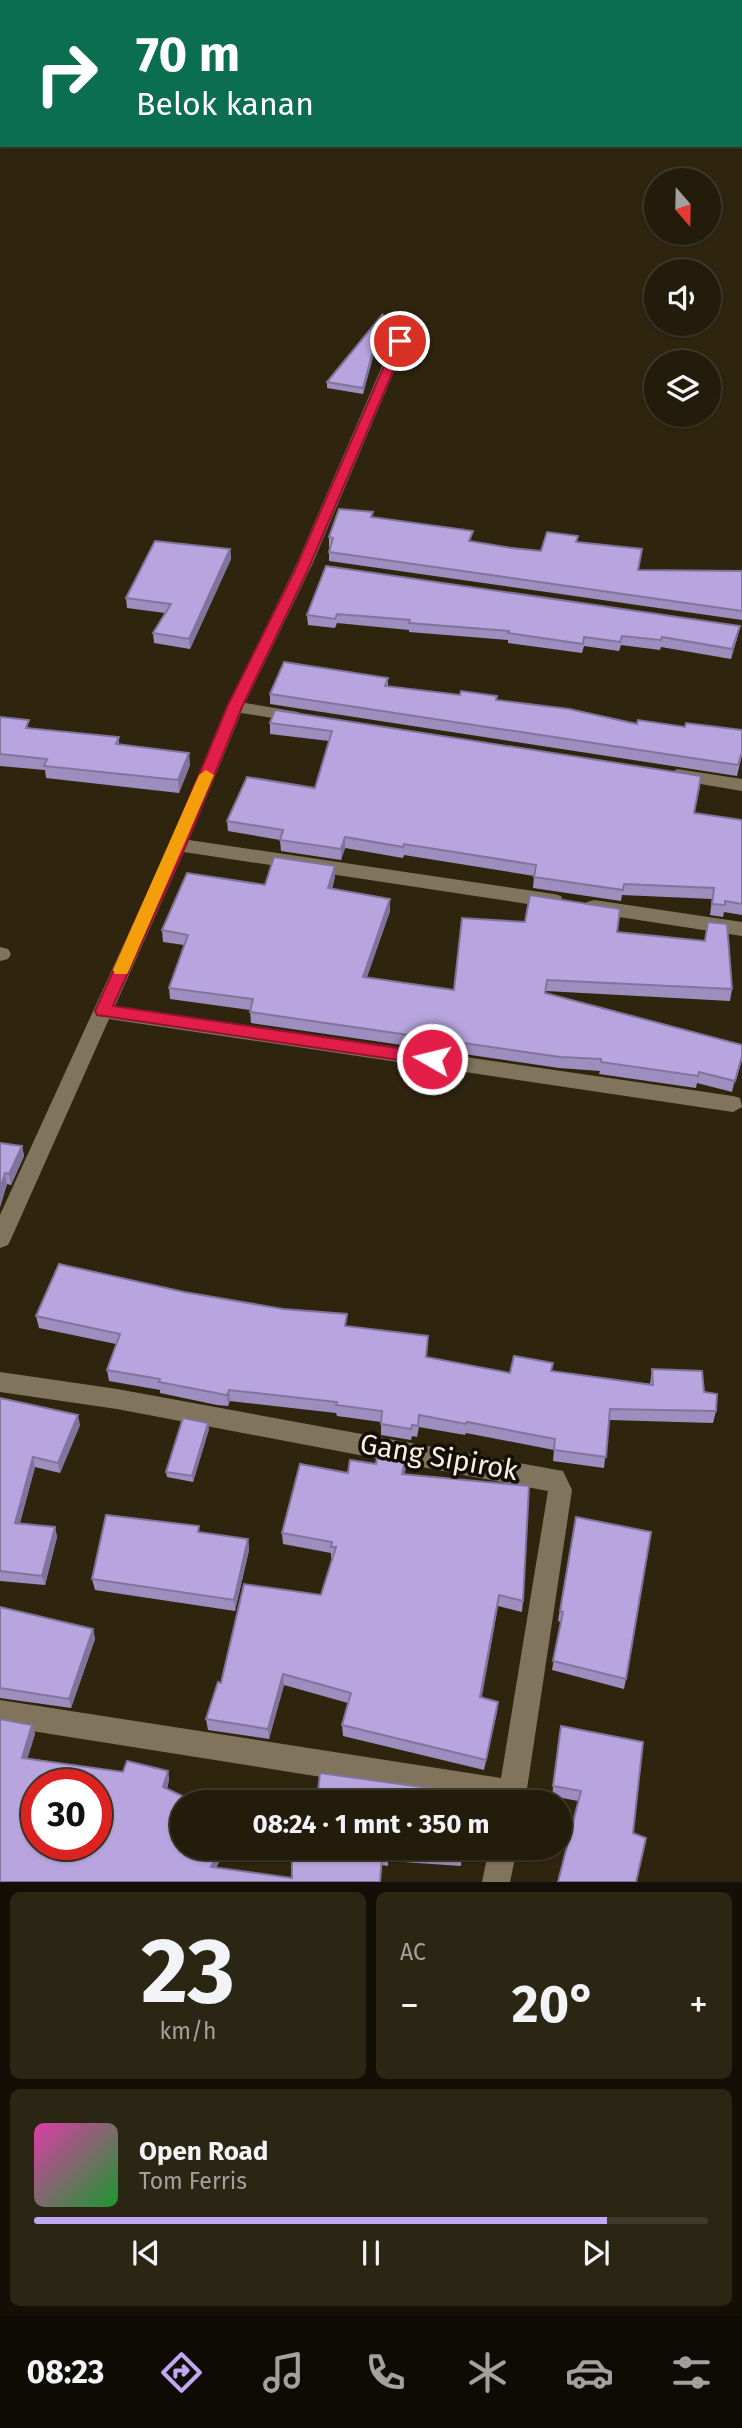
<!DOCTYPE html>
<html lang="id">
<meta charset="utf-8">
<style>
:root{--surface:#231c0b;--page:#2b2514;--text:#f1f3f6;--muted:#a3a19d;--line:#403a2c;--accent:#c1a8f3}
body{margin:0;font-family:"Fira Sans",sans-serif;background:var(--page);color:var(--text);height:100vh;display:flex;flex-direction:column;font-size:26px;white-space:nowrap}
*{box-sizing:border-box;margin:0}
p{font-size:23px;color:var(--muted)}
.icon{flex:none;width:38px;height:38px;fill:none;stroke:currentColor;stroke-width:2;stroke-linecap:round;stroke-linejoin:round}
.map{position:relative;height:1882px;overflow:hidden}
.side{display:flex;flex-direction:column;gap:10px;padding:10px;background:#130f06;flex:1}
.side>*{flex:none}
.hud{position:absolute;left:0px;top:0px;width:742px;height:147px;box-shadow:0 2px 5px #0004,0 0 0 2px var(--line);background:#0b6e4f;color:#fff;overflow:hidden}
.needle{width:46px;rotate:160deg}
.tools{position:absolute;left:644px;top:168px;display:grid;gap:14px}
.tools a{display:grid;place-items:center;width:77px;height:77px;border-radius:50%;background:var(--surface);box-shadow:0 2px 5px #0004,0 0 0 2px var(--line);font-size:35px}
.speed{position:absolute;left:21px;top:1769px;display:flex;gap:14px;font-size:35px;font-weight:700;text-align:center}
.speed>*{display:grid;place-content:center;width:91px;height:91px;border-radius:50%;background:var(--surface);box-shadow:0 2px 5px #0004,0 0 0 2px var(--line);line-height:1}
.speed .limit{border:10px solid #d22;background:#fff;color:#111}
.pin{position:absolute;display:grid;place-items:center;width:60px;height:60px;color:#fff;margin:-30px;border:4px solid #fff;border-radius:50%;box-shadow:0 2px 7px #0007}
.me{position:absolute;width:77px;margin:-38px;rotate:278deg;stroke-linejoin:round;filter:drop-shadow(0 0 5px #0008)}
.turn{display:flex;align-items:center;gap:24px;height:147px;padding:0 21px;font-size:32px}
.turn .icon{width:91px;height:91px;stroke-width:2.5}
.turn b{display:block;font-size:49px;line-height:60px}
.big{font-size:52px;font-weight:700;line-height:1.1}
.side .tile{flex:1;display:flex;flex-direction:column;justify-content:center;gap:10px;min-width:0;padding:0 24px;border-radius:10px;background:var(--page)}
.side .dial{align-items:center;gap:0}
.dial b{font-size:91px;line-height:1}
.song{display:flex;align-items:center;gap:21px}
.cover{width:84px;height:84px;border-radius:10px;background:linear-gradient(135deg,hsl(320 70% 55%),hsl(130 70% 35%))}
.played{height:7px;border-radius:4px;background:linear-gradient(90deg,var(--accent) 85%,var(--line) 85%)}
.keys{display:flex;justify-content:space-around;direction:ltr}
.heat{display:flex;justify-content:space-between;align-items:center;font-size:38px;direction:ltr}
.side .tiles{flex:1;display:grid;gap:10px;grid-template-columns:1fr 1fr}
.tile:last-child{grid-column:span 2}
.trip{position:absolute;left:170px;top:1790px;width:402px;height:70px;border-radius:35px;background:var(--surface);box-shadow:0 2px 5px #0004,0 0 0 2px var(--line);font-weight:700;line-height:70px;text-align:center}
.dock{display:flex;height:112px;justify-content:space-around;align-items:center;background:#0e0b04;color:var(--muted)}
.dock .icon{width:49px;height:49px}
.dock .on{color:var(--accent)}
.dock b{font-size:32px;color:var(--text)}
.map>svg:first-child{display:block}
.lines{fill:none;stroke-linecap:round;stroke-linejoin:round}
.minor{fill:#80755c;fill-rule:evenodd}
.wall{fill:#9e8ec0}
.shaded-wall{fill:#81749c}
.building{fill:#b8a5df;stroke:#81749c;stroke-width:2;fill-rule:evenodd}
.route{fill:#e11d48;stroke:#92132f;stroke-width:2}
.slow{fill:#f59e0b}
.labels{text-anchor:middle;dominant-baseline:central;stroke-width:7;stroke-linejoin:round;paint-order:stroke}
.near-street-label{font-size:28px;fill:#f8f1e3;stroke:#130f06}
</style>
<div class="map">
<svg width="742" height="1882" viewBox="0 0 742 1882">
<rect width="100%" height="100%" fill="#2f250f"/>
<g class="lines">
<g class="minor">
<path d="M400,337L407,341L312,565L245,703L298,712L307,717L298,722L241,713L189,840L554,894L561,896L563,901L561,906L554,908L184,852L115,1006L733,1096L740,1098L742,1107L733,1112L109,1019L11,1239L8,1245L0,1248V1215L169,845L227,707L296,565L393,341Z"/>
<path d="M677,769L742,779V791L671,779L668,775Z"/>
<path d="M594,900L742,922V936L587,912L585,907L587,902Z"/>
<path d="M0,947L8,949L11,954L8,959L0,961Z"/>
<path d="M0,1372L117,1389L563,1471L572,1490L525,1802H479L0,1726V1700L501,1778L548,1491L117,1409L0,1392Z"/>
<path d="M489,1848H517L510,1882H482Z"/>
</g>
</g>
<g class="wall">
<path d="M383,320L363,394L327,388V382Z"/>
<path d="M373,518L472,542L541,551L578,536L577,542L639,570L742,571V620L329,561V552L330,547H329V537Z"/>
<path d="M230,549L231,559L190,649L154,643L153,633L165,613L127,608L126,598Z"/>
<path d="M326,566L738,635L731,659L661,647L660,650L621,645L619,651L584,646L582,653L508,643V640L409,632V630L337,623L335,628L308,625L307,615Z"/>
<path d="M388,678V686L460,695L497,696L496,700L637,724L742,730V755L737,776L270,704V694Z"/>
<path d="M275,710L700,787L694,813L742,820V915L724,912L723,917L710,915L712,899L622,895L621,901L533,888L534,876L404,855L403,858L345,848L341,860L281,851L280,840L228,831L227,821L315,788L329,741L270,734V723Z"/>
<path d="M0,717L30,728L119,737V744L190,765L179,793L46,778L45,770L0,766Z"/>
<path d="M335,877L332,889L390,899V911L367,977L454,990L617,932L732,989L730,1001L546,991V993L742,1045L732,1092L697,1083L696,1088L599,1074L600,1071L559,1068L251,1023L250,1010L170,999L169,988L184,945L163,942L162,930L265,885Z"/>
<path d="M0,1143L22,1146L24,1156L11,1185L7,1184L0,1207Z"/>
<path d="M184,1292L347,1327L428,1336L426,1357L510,1373L552,1371L650,1384L652,1369L704,1392L716,1411L713,1423L609,1420L604,1468L553,1461L554,1450L466,1433L465,1435L419,1427L417,1437L412,1436L411,1440L381,1435V1422L337,1416L336,1413L230,1401L228,1406L217,1405L160,1393V1390L109,1381L107,1370L116,1344L39,1328L36,1316Z"/>
<path d="M0,1398L80,1425L60,1473L35,1467L20,1523L55,1527L57,1537L45,1585L0,1581Z"/>
<path d="M209,1429L193,1482L167,1477L166,1472Z"/>
<path d="M376,1464L406,1467L404,1474L523,1601L522,1612L498,1606L481,1698L498,1702L497,1712L484,1770L343,1736L342,1725L348,1703L284,1685L269,1739L208,1730L206,1719L221,1683L321,1595L333,1558H331V1553L283,1544L282,1533L348,1473Z"/>
<path d="M576,1517L626,1679L624,1689L552,1670L561,1622L558,1621Z"/>
<path d="M200,1532L248,1539L249,1550L235,1611L95,1590L92,1579Z"/>
<path d="M0,1607L93,1629L95,1639L71,1708L0,1698Z"/>
<path d="M32,1725L35,1734L27,1758L123,1772L168,1771L169,1780L167,1789L182,1848H226L216,1868L292,1878V1856L462,1848L461,1866L388,1861V1866L382,1865L380,1882H0Z"/>
<path d="M561,1726L633,1833L578,1801L552,1796Z"/>
</g>
<g class="shaded-wall">
<path d="M383,314V320L363,394V388Z"/>
<path d="M230,549L231,559L190,649L189,639Z"/>
<path d="M740,626L738,635L731,659L732,649Z"/>
<path d="M189,753L190,765L179,793L178,780Z"/>
<path d="M345,837V848L341,860V849Z"/>
<path d="M335,866V877L328,900V888Z"/>
<path d="M390,899V911L363,988V977Z"/>
<path d="M742,1056V1060L732,1092L735,1081Z"/>
<path d="M22,1146L24,1156L11,1185L9,1174Z"/>
<path d="M5,1173L7,1184L0,1207V1189Z"/>
<path d="M229,1390L230,1401L228,1406L227,1395Z"/>
<path d="M78,1415L80,1425L60,1473L58,1463Z"/>
<path d="M208,1423L209,1429L193,1482L192,1476Z"/>
<path d="M406,1455V1467L402,1485V1474Z"/>
<path d="M33,1457L35,1467L17,1533L15,1523Z"/>
<path d="M55,1527L57,1537L45,1585L42,1576Z"/>
<path d="M248,1539L249,1550L235,1611L234,1600Z"/>
<path d="M499,1595L498,1606L480,1708V1697Z"/>
<path d="M93,1629L95,1639L71,1708L69,1699Z"/>
<path d="M283,1674L284,1685L269,1739L268,1729Z"/>
<path d="M498,1702L497,1712L484,1770L486,1760Z"/>
<path d="M32,1725L35,1734L25,1767L22,1758Z"/>
<path d="M168,1771L169,1780L165,1796L163,1787Z"/>
<path d="M220,1848H226L212,1876L211,1867Z"/>
</g>
<g class="building">
<path d="M383,314L363,388L327,382Z"/>
<path d="M339,509L373,512L371,517L473,531L469,541L511,548L541,551L547,532L578,536L576,542L642,549L638,570L742,571V611L329,552L333,538L329,537Z"/>
<path d="M155,541L230,549L189,639L153,633L171,604L126,598Z"/>
<path d="M326,566L740,626L732,649L662,637L661,640L622,636L620,642L584,637L583,644L508,633L509,631L409,623L410,620L337,614L335,619L307,615Z"/>
<path d="M284,662L388,678L385,686L460,695L461,691L497,696L496,700L569,709L637,724L638,720L685,727L686,723L742,730V752L738,765L270,694Z"/>
<path d="M275,710L701,776L694,813L742,820V904L725,901V905L712,904L714,888L624,884L623,890L534,877L536,865L404,844L403,847L345,837L341,849L280,840L283,830L227,821L247,777L315,788L332,731L270,723Z"/>
<path d="M0,717L29,720L26,728L119,737L116,744L189,753L178,780L44,766L47,759L0,754Z"/>
<path d="M274,857L335,866L328,888L390,899L363,977L454,990L462,918L525,922L530,895L620,909L617,932L705,941L708,922L727,924L732,989L547,980L545,993L742,1045V1056L735,1081L699,1072L698,1076L601,1062V1059L560,1057L250,1012L253,999L169,988L188,935L162,930L187,873L265,885Z"/>
<path d="M0,1143L22,1146L9,1174L5,1173L0,1189Z"/>
<path d="M59,1264L184,1292L283,1309L347,1314L345,1326L428,1336L426,1357L510,1373L514,1356L553,1363L551,1371L653,1385L652,1369L702,1371L704,1392L717,1394L716,1411L610,1409L606,1457L554,1450L555,1439L467,1422L466,1424L419,1415L418,1426L412,1425L411,1429L381,1424L382,1411L336,1405L337,1402L229,1390L227,1395L216,1393L159,1382L160,1379L107,1370L120,1334L36,1316Z"/>
<path d="M0,1398L78,1415L58,1463L33,1457L15,1523L55,1527L42,1576L0,1571Z"/>
<path d="M183,1418L208,1423L192,1476L166,1472Z"/>
<path d="M378,1450L406,1455L402,1474L529,1486L523,1601L499,1595L480,1697L498,1702L486,1760L342,1725L351,1693L283,1674L268,1729L206,1719L218,1682L221,1683L244,1584L321,1595L336,1547H331L332,1542L282,1533L300,1464L348,1473L350,1460L376,1464Z"/>
<path d="M106,1515L199,1526L198,1532L248,1539L234,1600L92,1579Z"/>
<path d="M576,1517L651,1532L626,1679L553,1661L563,1612L560,1611Z"/>
<path d="M0,1607L93,1629L69,1699L0,1688Z"/>
<path d="M0,1719L32,1725L22,1758L123,1772L127,1761L168,1771L163,1787L195,1802H182V1848H220L211,1867L292,1878V1856L311,1855L312,1848H462V1858L389,1852L388,1857L382,1856L380,1882H0ZM37,1785H96V1844H37Z"/>
<path d="M561,1726L643,1742L633,1833L646,1838L636,1882H558L581,1791L553,1786Z"/>
<path d="M320,1773L465,1793L464,1802H317Z"/>
</g>
<path class="route" d="M400,338L406,341L307,572L242,707L186,845L113,1006L432,1053L440,1059L432,1065L97,1015L95,1011L170,845L227,707L294,572L395,341Z"/>
<path class="slow" d="M206,770L214,775L129,970L127,974H115L113,970L199,775Z"/>
<g class="labels">
<g class="near-street-label">
<text transform="translate(439 1457) rotate(10)">Gang Sipirok</text>
</g>
</g>
</svg>
<div class="tools">
<a><svg class="needle" viewBox="-14 -14 28 28"><path d="M0-13l5 13h-10z" fill="#e53935"/><path d="M0 13l5-13h-10z" fill="#a3a19d"/></svg></a>
<a><svg class="icon" aria-label="sound" viewBox="0 0 24 24"><path d="M4 9h4l5-4v14l-5-4H4zM17 9q2 3 0 6"/></svg></a>
<a><svg class="icon" aria-label="layers" viewBox="0 0 24 24"><path d="M12 4l9 5-9 5-9-5zM3 14l9 5 9-5"/></svg></a>
</div>
<div class="speed"><div class="limit">30</div></div>
<div class="pin" style="left:400px;top:341px;background:#d93025"><svg class="icon" aria-label="arrive" viewBox="0 0 24 24"><path d="M6 21V4h12l-3 4 3 4H6"/></svg></div>
<svg class="me" style="left:432px;top:1059px" viewBox="-20 -20 40 40"><circle r="17" fill="#e11d48" stroke="#fff" stroke-width="3"/><path d="M0-11L8 9 0 5-8 9z" fill="#fff"/></svg>
<div class="trip">08:24 · 1 mnt · 350 m</div>
<div class="hud">
<div class="turn"><svg class="icon" aria-label="right" viewBox="0 0 24 24"><path d="M7 20v-9h11M14 6l5 5-5 5"/></svg><div><b>70 m</b>Belok kanan</div></div>
</div>
</div>
<section class="side">
<div class="tiles">
<div class="tile dial"><b>23</b><p>km/h</p></div>
<div class="tile"><p>AC</p>
<div class="heat"><a>−</a><b class="big">20°</b><a>+</a></div>
</div>
<div class="tile">
<div class="song"><i class="cover"></i><div><b>Open Road</b><p>Tom Ferris</p></div></div>
<div class="played"></div>
<div class="keys"><svg class="icon" aria-label="previous" viewBox="0 0 24 24"><path d="M18 5L8 12l10 7zM5 5v14"/></svg><svg class="icon" aria-label="pause" viewBox="0 0 24 24"><path d="M8 5v14M16 5v14"/></svg><svg class="icon" aria-label="next" viewBox="0 0 24 24"><path d="M6 5l10 7-10 7zM19 5v14"/></svg></div>
</div>
</div>
</section>
<nav class="dock">
<b>08:23</b>
<svg class="icon on" aria-label="directions" viewBox="0 0 24 24"><path d="M12 3l9 9-9 9-9-9zM9 14v-3h6M13 9l2 2-2 2"/></svg>
<svg class="icon" aria-label="music" viewBox="0 0 24 24"><path d="M9 18V5l10-2v13"/><circle cx="6" cy="18" r="3"/><circle cx="16" cy="16" r="3"/></svg>
<svg class="icon" aria-label="phone" viewBox="0 0 24 24"><path d="M5 4h4l2 5-3 2q2 4 5 5l2-3 5 2v4C11 20 4 13 5 4z"/></svg>
<svg class="icon" aria-label="climate" viewBox="0 0 24 24"><path d="M12 3v18M4 7l16 10M4 17L20 7"/></svg>
<svg class="icon" aria-label="car" viewBox="0 0 24 24"><path d="M5 17H2v-5l4-1 3-4h7l3 4 3 1v5h-3M9 17h6M6 11h13"/><circle cx="7" cy="17" r="2"/><circle cx="17" cy="17" r="2"/></svg>
<svg class="icon" aria-label="filters" viewBox="0 0 24 24"><path d="M4 7h16M4 17h16"/><circle cx="9" cy="7" r="2"/><circle cx="15" cy="17" r="2"/></svg>
</nav>
